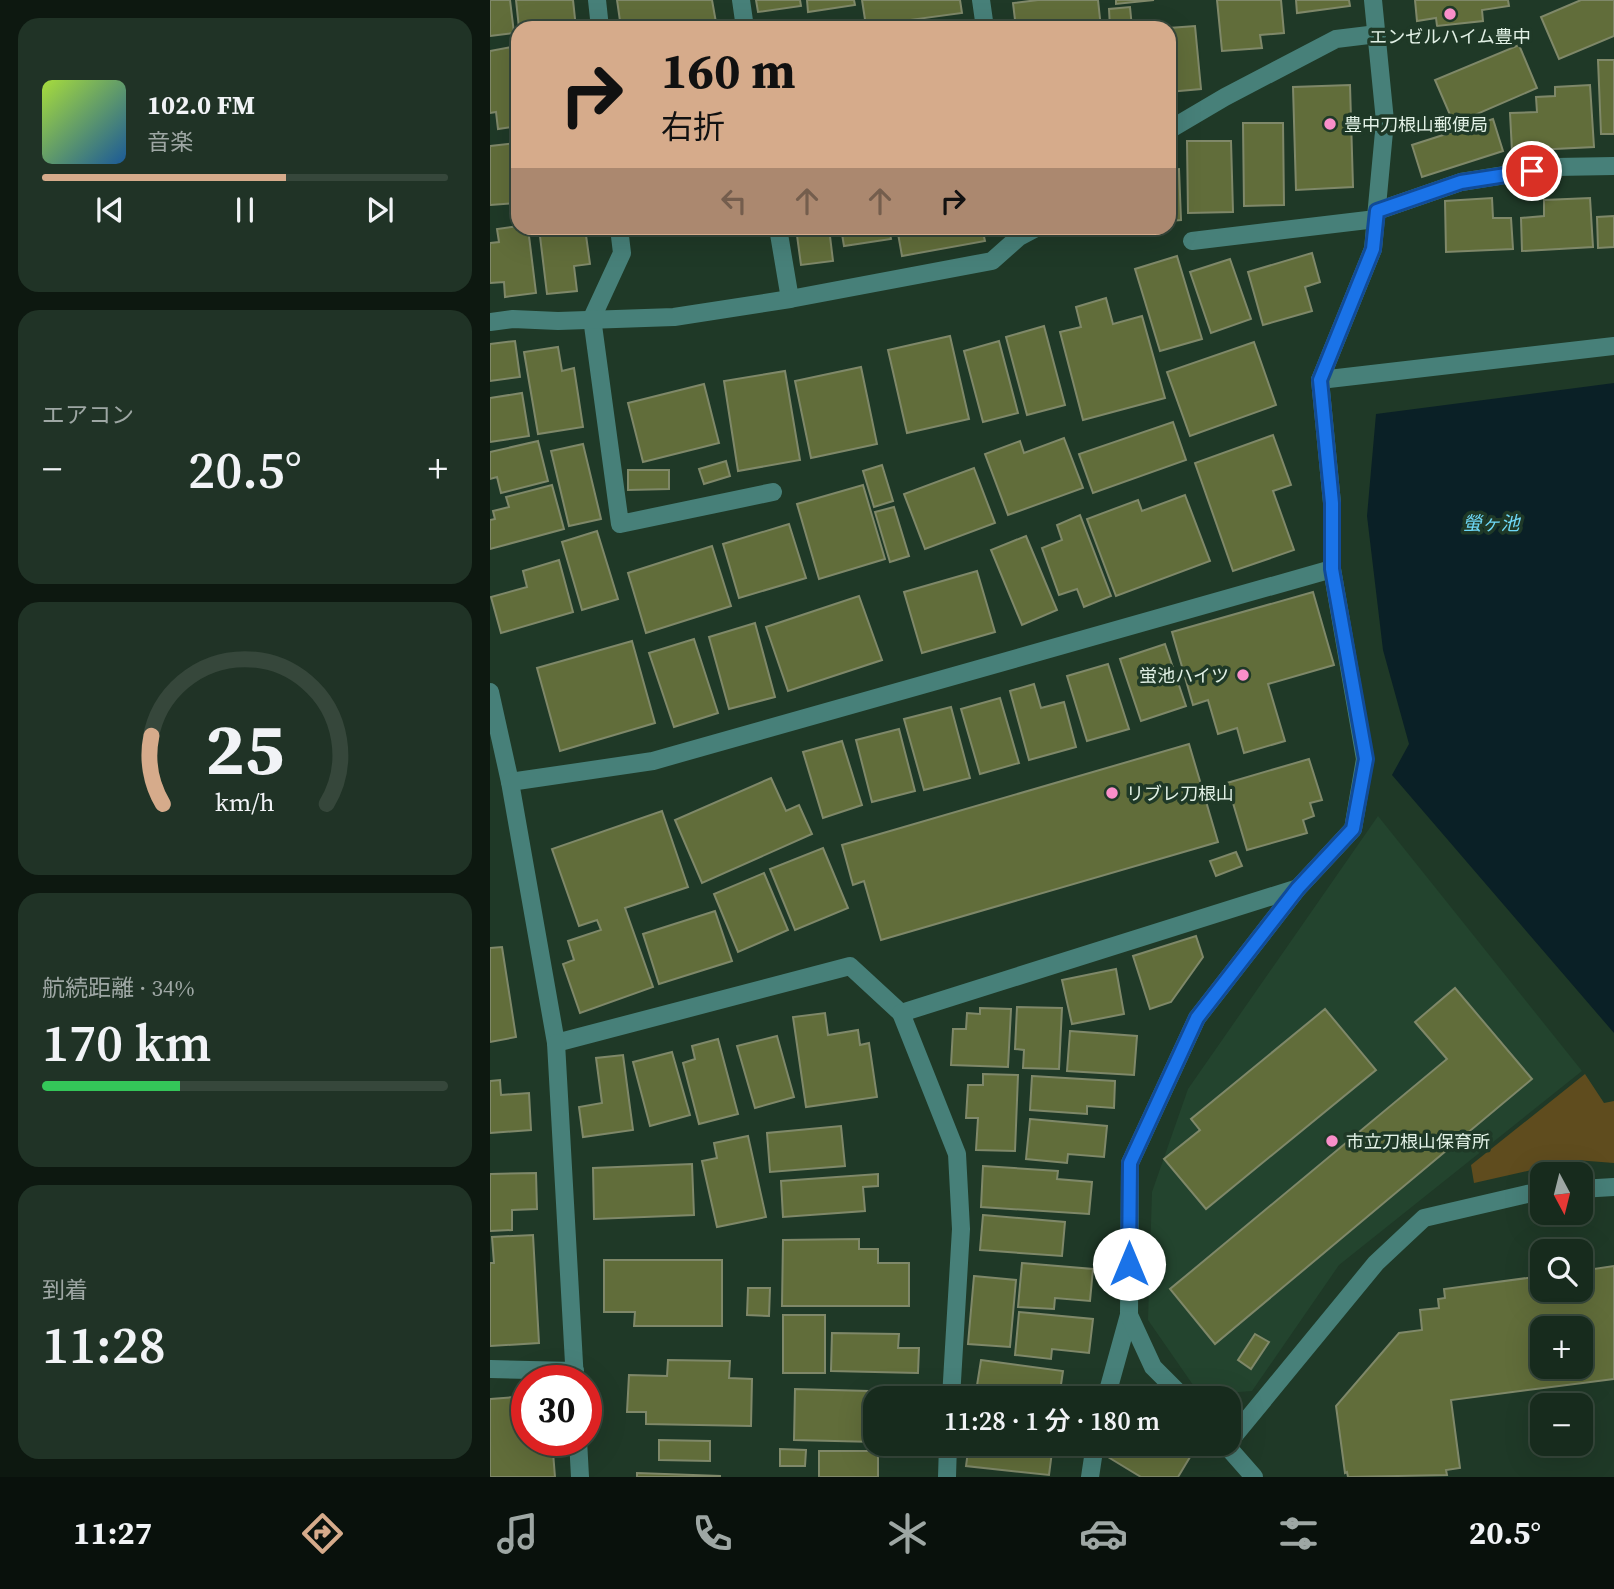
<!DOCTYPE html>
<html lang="ja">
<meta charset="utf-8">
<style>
:root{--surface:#172b1d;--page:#203326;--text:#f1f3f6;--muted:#9ea7a4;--line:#36473b;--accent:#d6ab8b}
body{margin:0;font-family:"Source Serif 4","Noto Sans JP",serif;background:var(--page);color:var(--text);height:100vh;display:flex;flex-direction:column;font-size:26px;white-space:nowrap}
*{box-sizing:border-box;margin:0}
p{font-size:23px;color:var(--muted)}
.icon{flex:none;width:38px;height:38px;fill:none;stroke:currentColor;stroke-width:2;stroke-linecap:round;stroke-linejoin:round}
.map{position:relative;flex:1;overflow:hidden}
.side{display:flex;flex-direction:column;gap:18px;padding:18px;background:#0d1810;width:490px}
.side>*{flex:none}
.hud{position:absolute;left:21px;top:21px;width:665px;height:214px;border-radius:21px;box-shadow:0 7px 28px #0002,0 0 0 2px var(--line);background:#d6ab8b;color:#111;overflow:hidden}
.needle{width:46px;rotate:173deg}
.fabs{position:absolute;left:1040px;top:1162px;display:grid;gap:14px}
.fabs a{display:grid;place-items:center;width:63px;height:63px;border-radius:14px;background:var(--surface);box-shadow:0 7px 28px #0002,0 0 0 2px var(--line);font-size:35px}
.speed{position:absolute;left:21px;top:1365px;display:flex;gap:14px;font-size:35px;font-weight:700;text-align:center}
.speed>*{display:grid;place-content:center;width:91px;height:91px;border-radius:50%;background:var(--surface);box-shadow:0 7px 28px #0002,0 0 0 2px var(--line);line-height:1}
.speed .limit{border:10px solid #d22;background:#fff;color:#111}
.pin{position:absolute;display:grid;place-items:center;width:60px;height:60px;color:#fff;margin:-30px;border:4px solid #fff;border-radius:50%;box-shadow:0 2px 7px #0007}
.me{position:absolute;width:77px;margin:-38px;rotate:0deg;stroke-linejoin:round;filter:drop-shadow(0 0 5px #0008)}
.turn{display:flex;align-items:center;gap:24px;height:147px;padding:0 35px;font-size:32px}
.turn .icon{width:91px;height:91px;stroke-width:2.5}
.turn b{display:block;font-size:49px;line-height:60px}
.lanes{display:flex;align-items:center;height:66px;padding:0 35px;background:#0003;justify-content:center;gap:35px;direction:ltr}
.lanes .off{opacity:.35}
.big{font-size:52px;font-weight:600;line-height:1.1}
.side .tile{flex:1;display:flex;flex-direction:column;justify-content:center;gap:10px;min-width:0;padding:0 24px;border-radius:21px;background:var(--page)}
.side .dial{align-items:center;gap:0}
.dial svg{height:182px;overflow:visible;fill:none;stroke:var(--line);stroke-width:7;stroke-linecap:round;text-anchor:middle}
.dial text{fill:var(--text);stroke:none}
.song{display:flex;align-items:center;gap:21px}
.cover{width:84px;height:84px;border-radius:10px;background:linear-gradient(135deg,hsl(80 70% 55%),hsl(210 70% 35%))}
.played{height:7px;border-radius:4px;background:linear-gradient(90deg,var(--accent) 60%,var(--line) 60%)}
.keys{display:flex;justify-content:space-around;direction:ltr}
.heat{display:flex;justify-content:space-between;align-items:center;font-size:38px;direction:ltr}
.charge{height:10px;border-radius:5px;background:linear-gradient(90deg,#34c759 34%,var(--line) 0)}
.trip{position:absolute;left:373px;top:1386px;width:378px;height:70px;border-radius:21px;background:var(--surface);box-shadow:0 7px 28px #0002,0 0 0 2px var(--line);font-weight:600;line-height:70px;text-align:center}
.tab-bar{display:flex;height:112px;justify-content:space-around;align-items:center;background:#09110c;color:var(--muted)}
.tab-bar .icon{width:49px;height:49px}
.tab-bar .active{color:var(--accent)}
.tab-bar b{font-size:32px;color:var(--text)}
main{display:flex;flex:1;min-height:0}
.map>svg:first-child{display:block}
.built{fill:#23442e}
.green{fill:#5f4c1e}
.water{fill:#0a2026}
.building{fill:#616d3a;stroke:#7f8869;stroke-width:2;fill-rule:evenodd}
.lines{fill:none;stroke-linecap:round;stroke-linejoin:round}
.minor{stroke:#478079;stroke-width:18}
.route-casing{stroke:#114b97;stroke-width:18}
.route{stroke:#1a73e8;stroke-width:12}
.poi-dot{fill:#f98fc9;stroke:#1f3927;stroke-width:2.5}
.labels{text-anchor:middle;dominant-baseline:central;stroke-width:7;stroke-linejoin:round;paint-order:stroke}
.poi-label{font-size:18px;fill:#e2f1e6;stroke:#1f3927;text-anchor:start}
.water-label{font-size:19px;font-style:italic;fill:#6ed7f6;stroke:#1f3927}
</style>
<main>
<section class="side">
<div class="tile">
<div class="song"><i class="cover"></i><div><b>102.0 FM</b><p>音楽</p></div></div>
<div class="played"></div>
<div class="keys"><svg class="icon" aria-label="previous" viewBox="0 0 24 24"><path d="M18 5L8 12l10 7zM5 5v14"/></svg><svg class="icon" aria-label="pause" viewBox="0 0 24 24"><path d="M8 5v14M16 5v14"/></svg><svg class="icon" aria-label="next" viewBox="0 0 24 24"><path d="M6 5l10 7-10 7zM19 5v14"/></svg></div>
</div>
<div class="tile"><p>エアコン</p>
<div class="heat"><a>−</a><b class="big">20.5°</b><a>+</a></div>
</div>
<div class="tile dial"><svg viewBox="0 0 100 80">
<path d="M14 69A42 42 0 1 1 86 69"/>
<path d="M14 69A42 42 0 0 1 9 39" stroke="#d6ab8b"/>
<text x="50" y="56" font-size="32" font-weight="700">25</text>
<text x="50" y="72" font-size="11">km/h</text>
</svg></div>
<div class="tile"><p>航続距離 · 34%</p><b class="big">170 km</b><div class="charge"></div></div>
<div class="tile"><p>到着</p><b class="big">11:28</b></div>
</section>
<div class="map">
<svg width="1124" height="1477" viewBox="0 0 1124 1477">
<rect width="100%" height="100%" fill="#1f3927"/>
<path class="built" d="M888,816L1092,1071L849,1265L762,1391L710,1395L658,1320L662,1192L698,1089Z"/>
<path class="green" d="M1095,1074L1114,1103L1124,1101V1163L1086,1160L984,1183L981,1165Z"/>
<path class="water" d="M1124,383V1033L902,775L919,744L893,650L877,516L886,414Z"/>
<g class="building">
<path d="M0,0H20L24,33L0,36Z"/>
<path d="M26,0H83L86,28H29Z"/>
<path d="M127,0H222L227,28H131Z"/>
<path d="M266,0H310L311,6L268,12Z"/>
<path d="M317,0H364L365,5L318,12Z"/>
<path d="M372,0H470L472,13L376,26Z"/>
<path d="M548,0H608L611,28H526L523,3Z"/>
<path d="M626,0H664L626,4Z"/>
<path d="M727,0H791L794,33L770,35L772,48L732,51Z"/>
<path d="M806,0H859L860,6L807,13Z"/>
<path d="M925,0H1018L1019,6L992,10L993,21L947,26L946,18L927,21Z"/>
<path d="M1091,0H1124V36L1069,59L1051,17Z"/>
<path d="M640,7L642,28H620L619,9Z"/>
<path d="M705,26L711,89L679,92V28Z"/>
<path d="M1029,45L1047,88L964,124L945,80Z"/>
<path d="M21,47L28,99V126L8,129L6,112L0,113V51Z"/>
<path d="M1108,60H1124V134H1111Z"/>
<path d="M860,85L863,187L806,190L803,87Z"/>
<path d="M1100,85L1104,147L1022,151L1020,113L1047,112L1046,97L1065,96V87Z"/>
<path d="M1003,119L1013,151L932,177L922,145Z"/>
<path d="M753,123H793L794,205L754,206Z"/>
<path d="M697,141H741L743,212L698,213Z"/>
<path d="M28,143V203L0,205V146Z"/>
<path d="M689,169L691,220L679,221V170Z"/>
<path d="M1002,198L1003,218H1021L1023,249L956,252L955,201Z"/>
<path d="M1100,198L1103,247L1032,251L1031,218L1054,216V200Z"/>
<path d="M1124,216V247L1108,248L1107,217Z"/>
<path d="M28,226L38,228L46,293L15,297L14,282L0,283V243L9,242L7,229Z"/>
<path d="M49,228H95L100,264L84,266L87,291L57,294Z"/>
<path d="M306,228H339L343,261L311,265Z"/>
<path d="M351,228H399L401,239L354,246Z"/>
<path d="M407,228H492L495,241L412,256Z"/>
<path d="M822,253L830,282L815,287L822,311L773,325L758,272Z"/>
<path d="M687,256L712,339L670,351L645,269Z"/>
<path d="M740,259L761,319L721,333L700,272Z"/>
<path d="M616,298L623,324L652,316L675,398L593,420L570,332L591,327L586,307Z"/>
<path d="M554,326L575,405L537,415L516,337Z"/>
<path d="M460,336L479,419L417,433L398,350Z"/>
<path d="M25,341L30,377L0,381V344Z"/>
<path d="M509,341L528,413L493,422L474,351Z"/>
<path d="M764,342L786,405L700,436L677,372Z"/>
<path d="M68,347L72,371L84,368L93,427L48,434L34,352Z"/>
<path d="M371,367L387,444L321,458L305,381Z"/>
<path d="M295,371L310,460L248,471L234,381Z"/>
<path d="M214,384L229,443L153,462L138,403Z"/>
<path d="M32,393L39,436L0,442V398Z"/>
<path d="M683,422L696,460L603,493L589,454Z"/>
<path d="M783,435L801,485L783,491L804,550L743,571L705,463Z"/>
<path d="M574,438L593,488L518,515L495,454L530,441L534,453Z"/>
<path d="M48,441L58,481L11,493L7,477L0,479V452Z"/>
<path d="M93,444L111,519L79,526L61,451Z"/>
<path d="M236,461L240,476L214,484L209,469Z"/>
<path d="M392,465L403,501L384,507L373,471Z"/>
<path d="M484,468L505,523L435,549L414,494Z"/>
<path d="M138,470H179V489L138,490Z"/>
<path d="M62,485L74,529L0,549V520L5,519L3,511L19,507L16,497Z"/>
<path d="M373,485L395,559L329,579L307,504Z"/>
<path d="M695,495L720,561L626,596L597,519L648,500L652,511Z"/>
<path d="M404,507L419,556L400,562L385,512Z"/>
<path d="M590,515L621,596L594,607L587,589L569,595L552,548L572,540L567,525Z"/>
<path d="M299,524L316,578L249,598L233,544Z"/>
<path d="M107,531L128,599L92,610L72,542Z"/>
<path d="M536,536L567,610L532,625L501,550Z"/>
<path d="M222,546L241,606L156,633L138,573Z"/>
<path d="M69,560L83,612L11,633L1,597L37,587L33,571Z"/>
<path d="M487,571L505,632L432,653L414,592Z"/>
<path d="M823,592L844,665L778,684L795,741L754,753L747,728L728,734L718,700L703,705L682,632Z"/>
<path d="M369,596L392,660L298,691L276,627Z"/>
<path d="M265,623L285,697L239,709L219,637Z"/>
<path d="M204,639L228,713L184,727L159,653Z"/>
<path d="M142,641L165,723L70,751L47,668Z"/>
<path d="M675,644L696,706L651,721L630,659Z"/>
<path d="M618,664L639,729L597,741L577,676Z"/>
<path d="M544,684L551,708L574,702L586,747L539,760L520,691Z"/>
<path d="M510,698L529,763L490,774L471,709Z"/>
<path d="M461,707L480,778L434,790L414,719Z"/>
<path d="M409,729L425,791L382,802L366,740Z"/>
<path d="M352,741L372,805L333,818L313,752Z"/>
<path d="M699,744L728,842L391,940L374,881L363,885L352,845Z"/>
<path d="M819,759L832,800L820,803L824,816L813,820L817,833L757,850L737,783Z"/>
<path d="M281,778L296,811L309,805L322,834L212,883L185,820Z"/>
<path d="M172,811L198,887L135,908L163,987L90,1013L73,964L84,960L78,941L111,930L107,920L89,926L62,849Z"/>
<path d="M333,848L358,908L305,930L280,869Z"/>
<path d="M746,852L752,866L726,876L720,861Z"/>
<path d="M274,873L298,930L248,952L224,894Z"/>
<path d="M225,911L242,961L169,984L153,934Z"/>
<path d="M706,936L713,957L681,1002L660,1009L643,956Z"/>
<path d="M12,947L26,1037L0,1042V948Z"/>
<path d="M626,969L634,1014L582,1024L572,980Z"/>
<path d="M965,988L1042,1079L725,1344L680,1289L957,1059L925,1022Z"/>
<path d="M527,1007L572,1008L569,1069L533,1068L534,1050L525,1049Z"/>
<path d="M490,1008L521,1009L518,1067L461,1065L463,1029H476L477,1013L490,1014Z"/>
<path d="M835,1009L886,1070L716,1209L674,1159L710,1130L701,1119Z"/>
<path d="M335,1013L338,1035L368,1030L370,1045L379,1043L387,1097L316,1107L303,1017Z"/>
<path d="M580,1031L647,1036L644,1075L577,1071Z"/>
<path d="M287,1036L304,1097L265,1108L247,1046Z"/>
<path d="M228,1039L248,1114L209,1124L193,1063L205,1059L202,1046Z"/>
<path d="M182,1052L200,1115L160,1126L143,1062Z"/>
<path d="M133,1055L143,1130L93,1137L89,1107L112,1103L106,1058Z"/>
<path d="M493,1074L528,1075L525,1151L486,1150L488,1118H476L478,1085H493Z"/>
<path d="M542,1076L625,1081L624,1108L597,1106V1114L540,1110Z"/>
<path d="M10,1080L11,1095L39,1093L41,1130L0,1133V1081Z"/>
<path d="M540,1119L617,1126L614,1157L578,1154L577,1163L536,1159Z"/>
<path d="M351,1126L355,1166L280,1172L277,1133Z"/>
<path d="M258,1136L276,1217L227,1227L212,1161L227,1158L224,1143Z"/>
<path d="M202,1164L204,1215L104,1219L103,1168Z"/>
<path d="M493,1166L568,1171L567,1179L602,1182L599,1214L491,1207Z"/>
<path d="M46,1173L47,1209L22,1210V1230L0,1231V1174Z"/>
<path d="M388,1174V1186L373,1187L375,1211L293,1217L291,1181Z"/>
<path d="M493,1215L575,1222L572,1256L490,1250Z"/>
<path d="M43,1235L49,1343L0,1346V1263H4L2,1237Z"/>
<path d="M369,1239V1249H388V1263H419V1306H292L293,1240Z"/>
<path d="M114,1260H232V1326H144L145,1312H114Z"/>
<path d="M532,1263L603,1269L600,1301L565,1298L564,1309L528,1307Z"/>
<path d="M1124,1266V1379L961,1400L970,1468L956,1470L957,1475L858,1477L857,1472L855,1473L846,1406L909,1333L932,1330L930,1310L949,1308L948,1299L955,1298L954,1289L1052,1276V1290H1090V1271ZM1052,1328H1090V1367H1052Z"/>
<path d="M484,1276L526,1280L520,1347L478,1344Z"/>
<path d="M258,1288H280L279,1316L257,1315Z"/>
<path d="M529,1312L603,1319L599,1353L562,1349L561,1359L525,1355Z"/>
<rect x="293" y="1315" width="42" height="58"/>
<path d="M342,1333L409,1334L408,1348H429L428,1373L341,1371Z"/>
<path d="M765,1334L779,1342L761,1369L748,1360Z"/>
<path d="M178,1360L240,1361L239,1378L262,1379L261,1426L156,1424V1412H137L139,1375L177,1376Z"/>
<path d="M491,1360L573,1371L569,1398H485Z"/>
<path d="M305,1389L379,1391V1410H385V1442L304,1440Z"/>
<path d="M37,1396V1440H62L65,1477H0V1399Z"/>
<path d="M169,1440L220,1441V1461L169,1460Z"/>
<path d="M479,1444H563L559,1475L476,1466Z"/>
<path d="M626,1444H689L703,1452L688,1477H651L618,1457Z"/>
<path d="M290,1449L316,1450L315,1466H290Z"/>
<rect x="329" y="1451" width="59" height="26"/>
<path d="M147,1473L231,1476L147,1477Z"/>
</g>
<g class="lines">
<g class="minor">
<path d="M107,0L110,28"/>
<path d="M251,0L255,28"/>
<path d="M491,0L495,28"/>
<path d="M679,130L735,97L846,39L887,34"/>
<path d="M887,211L971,182L1065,167L1124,166"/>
<path d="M129,228L132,253L102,318L130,524L283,492"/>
<path d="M288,228L300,299"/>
<path d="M702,241L886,219"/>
<path d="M0,322L23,319L68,321L184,317L300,299L502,261L529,237L546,228"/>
<path d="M830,380L1124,346"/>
<path d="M0,692L20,782"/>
<path d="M411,1013L360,966L66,1043L20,782L163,761L842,569"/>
<path d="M66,1043L85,1381"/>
<path d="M1090,1189L1124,1187"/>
<path d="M0,1369L85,1371"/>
<path d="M461,1398L471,1229L467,1154L411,1013L808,888"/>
<path d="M616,1398L639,1315"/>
<path d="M694,1398L663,1367L639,1315L640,1163L707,1018L808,888L863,829L875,759L842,569V503L830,380L883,249L895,121L883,0"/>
<path d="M88,1440L90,1477"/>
<path d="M738,1443L886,1263L934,1218L1037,1194L1052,1192"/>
<path d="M735,1444L764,1477"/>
<path d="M457,1477L458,1444"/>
<path d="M600,1477L605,1444"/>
</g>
</g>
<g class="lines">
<g class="route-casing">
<path id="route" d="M639,1264L640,1163L707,1018L808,888L863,829L876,759L842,569V503L830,380L883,249L887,211L971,182L1042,171"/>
</g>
<use href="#route" class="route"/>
</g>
<g class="poi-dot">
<circle cx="960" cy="14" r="7"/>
<circle cx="840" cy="124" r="7"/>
<circle cx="753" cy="675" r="7"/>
<circle cx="622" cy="793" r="7"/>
<circle cx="842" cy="1141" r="7"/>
</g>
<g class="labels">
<g class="poi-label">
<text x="960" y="36" text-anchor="middle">エンゼルハイム豊中</text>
<text x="854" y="124">豊中刀根山郵便局</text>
<text x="739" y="675" text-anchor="end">蛍池ハイツ</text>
<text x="636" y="793">リブレ刀根山</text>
<text x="856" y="1141">市立刀根山保育所</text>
</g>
<g class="water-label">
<text x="1001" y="523">螢ヶ池</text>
</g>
</g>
</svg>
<div class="fabs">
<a><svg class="needle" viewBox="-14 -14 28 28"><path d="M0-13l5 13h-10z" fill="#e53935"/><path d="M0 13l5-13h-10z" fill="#9ea7a4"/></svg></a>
<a><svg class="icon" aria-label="search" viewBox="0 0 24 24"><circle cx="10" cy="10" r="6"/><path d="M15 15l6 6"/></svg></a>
<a>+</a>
<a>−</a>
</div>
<div class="speed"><div class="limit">30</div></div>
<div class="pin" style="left:1042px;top:171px;background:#d93025"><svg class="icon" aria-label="arrive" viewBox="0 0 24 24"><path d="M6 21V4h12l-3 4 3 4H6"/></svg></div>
<svg class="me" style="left:639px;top:1264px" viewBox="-20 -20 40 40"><circle r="19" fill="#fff"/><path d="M0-13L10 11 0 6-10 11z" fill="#1a73e8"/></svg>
<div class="trip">11:28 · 1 分 · 180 m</div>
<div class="hud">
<div class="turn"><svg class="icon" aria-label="right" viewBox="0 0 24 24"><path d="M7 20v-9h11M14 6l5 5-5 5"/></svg><div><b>160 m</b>右折</div></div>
<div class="lanes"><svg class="icon off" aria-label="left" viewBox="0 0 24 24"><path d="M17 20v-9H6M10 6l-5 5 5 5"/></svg><svg class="icon off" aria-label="ahead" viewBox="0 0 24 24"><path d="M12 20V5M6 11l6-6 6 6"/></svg><svg class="icon off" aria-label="ahead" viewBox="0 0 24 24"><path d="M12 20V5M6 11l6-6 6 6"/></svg><svg class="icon" aria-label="right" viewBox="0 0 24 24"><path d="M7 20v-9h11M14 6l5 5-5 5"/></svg></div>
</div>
</div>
</main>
<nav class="tab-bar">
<b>11:27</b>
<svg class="icon active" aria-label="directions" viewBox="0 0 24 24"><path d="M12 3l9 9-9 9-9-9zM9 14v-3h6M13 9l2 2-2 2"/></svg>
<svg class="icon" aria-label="music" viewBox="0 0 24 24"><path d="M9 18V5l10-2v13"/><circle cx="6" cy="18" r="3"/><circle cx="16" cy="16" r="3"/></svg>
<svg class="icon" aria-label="phone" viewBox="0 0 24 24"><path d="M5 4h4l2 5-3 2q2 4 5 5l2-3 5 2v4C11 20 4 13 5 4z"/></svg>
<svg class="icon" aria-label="climate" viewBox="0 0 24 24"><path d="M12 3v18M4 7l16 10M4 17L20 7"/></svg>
<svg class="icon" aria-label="car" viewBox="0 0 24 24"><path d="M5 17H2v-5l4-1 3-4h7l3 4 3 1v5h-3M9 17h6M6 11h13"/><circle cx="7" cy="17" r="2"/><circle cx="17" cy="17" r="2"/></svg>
<svg class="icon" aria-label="filters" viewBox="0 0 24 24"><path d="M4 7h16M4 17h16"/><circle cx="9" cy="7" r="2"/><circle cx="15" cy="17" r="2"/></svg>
<b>20.5°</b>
</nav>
